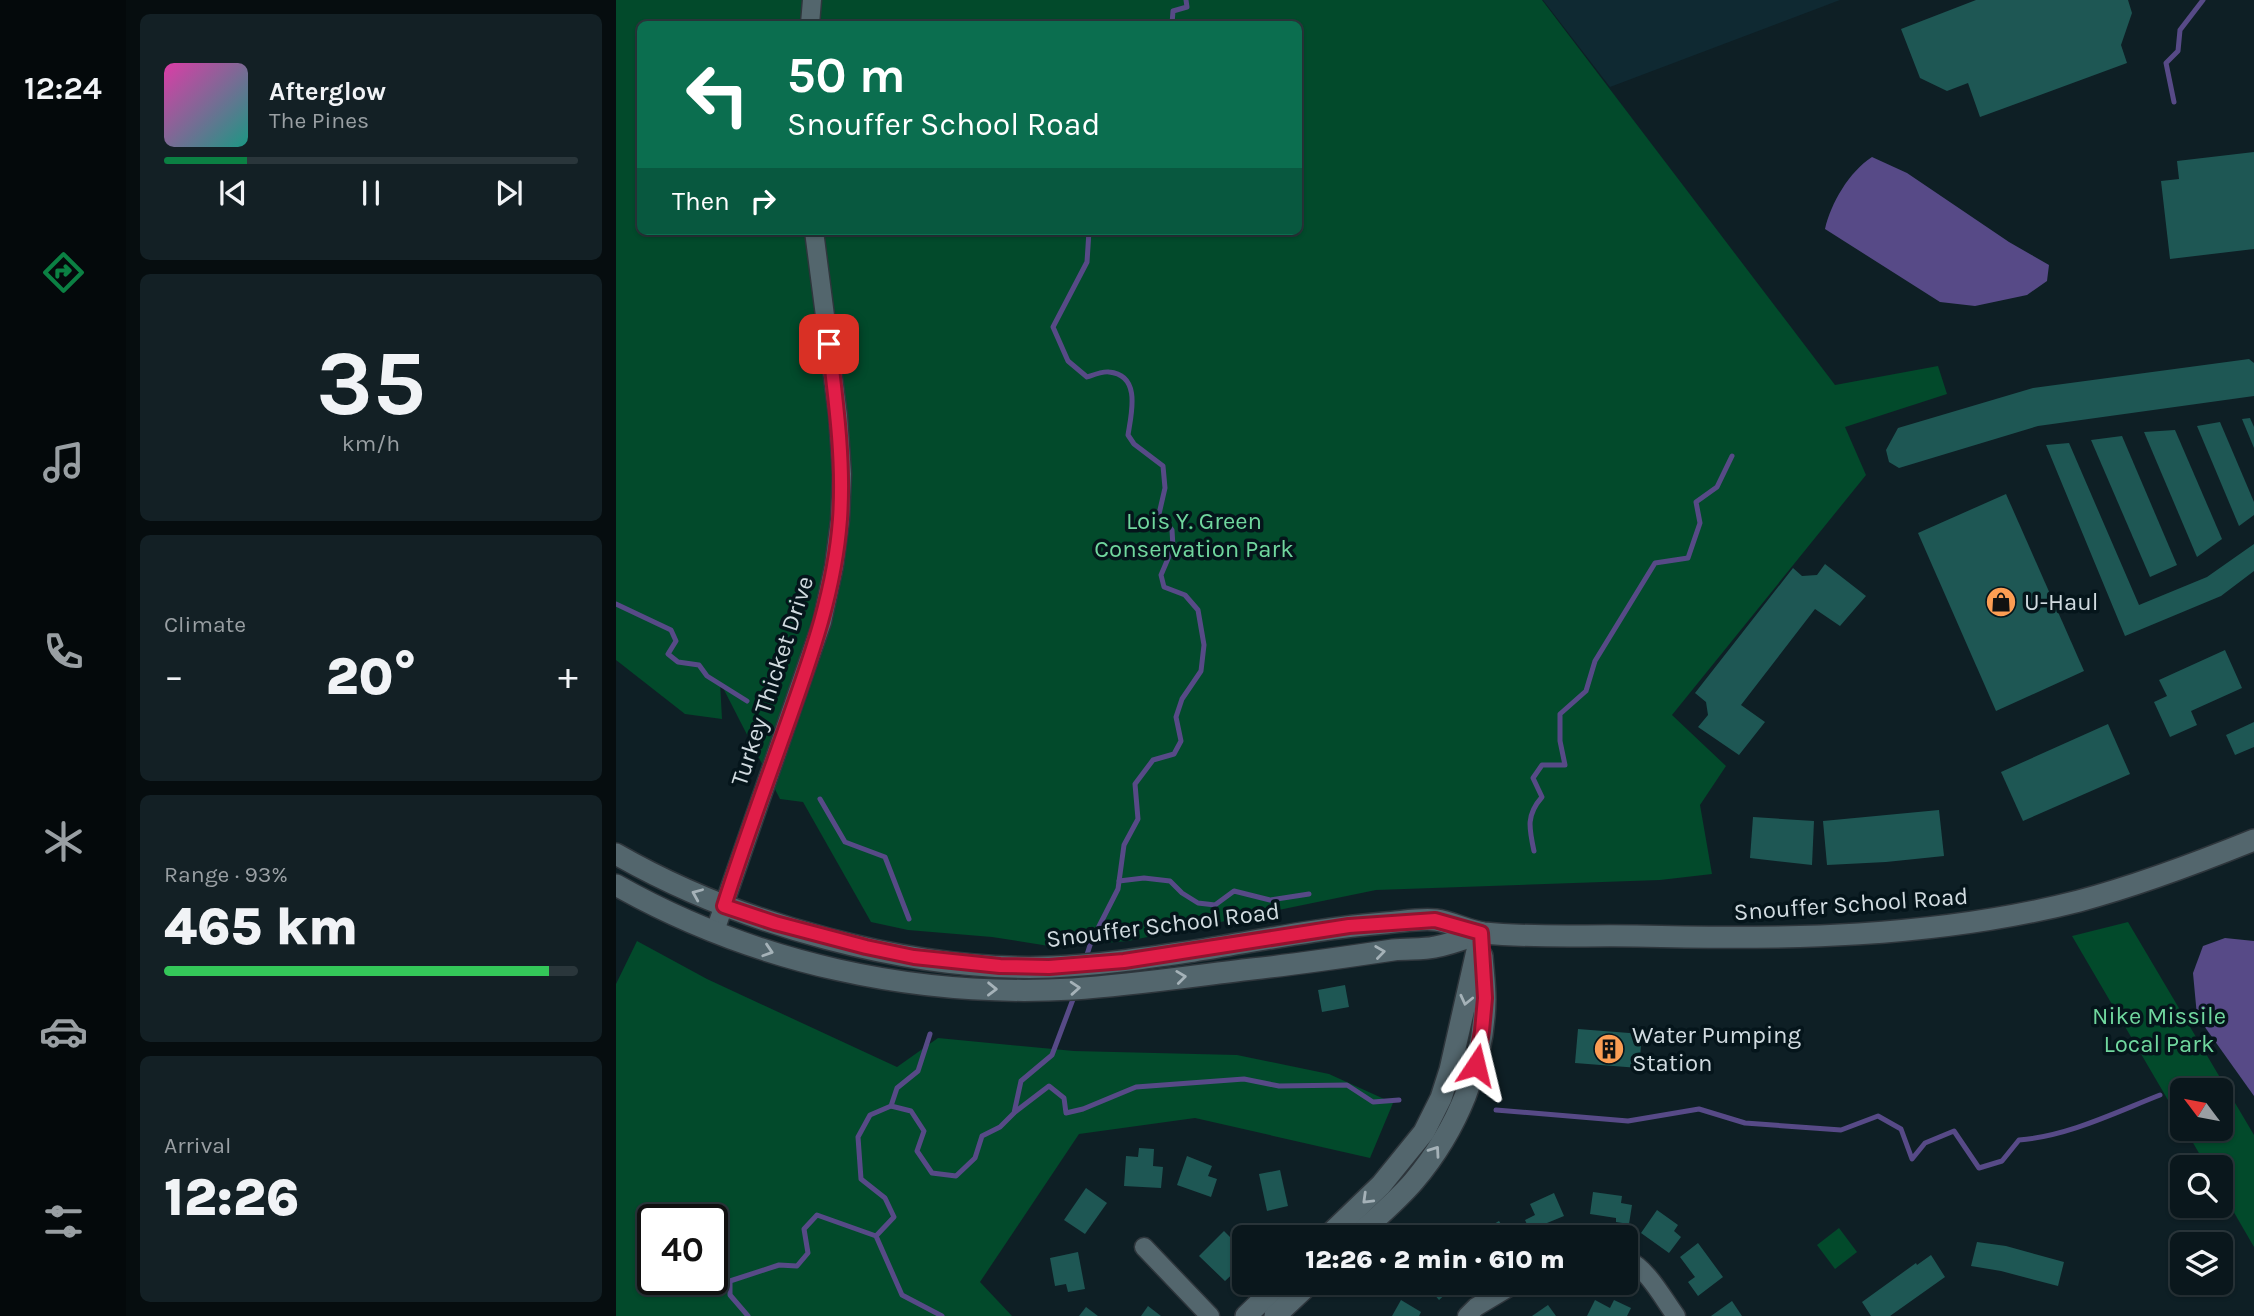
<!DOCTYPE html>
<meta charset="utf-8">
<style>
:root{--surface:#0a171c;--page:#132025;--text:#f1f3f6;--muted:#999fa3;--line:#2a363b;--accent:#0b8043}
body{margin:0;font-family:Karla,sans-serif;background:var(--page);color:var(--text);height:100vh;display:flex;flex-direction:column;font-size:26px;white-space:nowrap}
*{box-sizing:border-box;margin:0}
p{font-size:23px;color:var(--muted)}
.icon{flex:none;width:38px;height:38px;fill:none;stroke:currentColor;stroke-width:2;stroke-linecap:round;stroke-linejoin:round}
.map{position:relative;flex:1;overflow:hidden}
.panel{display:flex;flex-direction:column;gap:14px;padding:14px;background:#060d0f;width:490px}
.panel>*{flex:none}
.guide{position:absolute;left:21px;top:21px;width:665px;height:214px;border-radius:10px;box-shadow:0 2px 5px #0004,0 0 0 2px var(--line);background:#0b6e4f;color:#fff;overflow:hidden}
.needle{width:46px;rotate:302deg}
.tools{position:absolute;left:1554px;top:1078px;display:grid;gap:14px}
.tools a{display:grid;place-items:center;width:63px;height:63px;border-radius:10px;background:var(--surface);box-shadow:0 2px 5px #0004,0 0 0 2px var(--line);font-size:35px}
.speed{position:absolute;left:21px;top:1204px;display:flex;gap:14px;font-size:35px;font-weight:700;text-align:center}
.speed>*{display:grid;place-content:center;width:91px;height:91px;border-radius:50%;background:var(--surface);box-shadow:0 2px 5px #0004,0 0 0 2px var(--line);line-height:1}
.speed .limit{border:4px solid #111;border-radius:10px;background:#fff;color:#111}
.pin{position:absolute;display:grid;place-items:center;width:60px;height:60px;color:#fff;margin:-30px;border-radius:14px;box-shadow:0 4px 10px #0006}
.me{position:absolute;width:77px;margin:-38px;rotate:10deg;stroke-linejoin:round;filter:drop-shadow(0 0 5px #0008)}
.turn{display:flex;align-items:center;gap:24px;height:147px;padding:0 35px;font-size:32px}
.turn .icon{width:91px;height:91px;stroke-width:2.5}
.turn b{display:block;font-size:49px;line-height:60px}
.then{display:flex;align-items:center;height:66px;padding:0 35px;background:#0003;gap:14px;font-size:26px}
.big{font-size:52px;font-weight:800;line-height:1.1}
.panel .widget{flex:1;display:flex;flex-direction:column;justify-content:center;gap:10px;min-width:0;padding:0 24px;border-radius:10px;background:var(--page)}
.panel .dial{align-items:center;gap:0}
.dial b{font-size:91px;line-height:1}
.song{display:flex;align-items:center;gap:21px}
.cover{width:84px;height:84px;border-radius:10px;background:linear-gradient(135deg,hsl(320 70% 55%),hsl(170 70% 35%))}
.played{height:7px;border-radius:4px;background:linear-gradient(90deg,var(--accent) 20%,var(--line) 20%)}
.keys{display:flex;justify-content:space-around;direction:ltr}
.heat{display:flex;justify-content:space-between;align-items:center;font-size:38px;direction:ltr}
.charge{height:10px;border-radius:5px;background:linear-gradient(90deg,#34c759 93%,var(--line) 0)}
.trip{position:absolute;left:616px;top:1225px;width:406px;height:70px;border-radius:10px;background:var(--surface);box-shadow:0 2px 5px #0004,0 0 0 2px var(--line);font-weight:800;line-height:70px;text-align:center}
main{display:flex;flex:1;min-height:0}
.tabs{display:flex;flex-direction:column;width:126px;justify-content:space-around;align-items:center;background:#04090b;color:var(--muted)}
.tabs .icon{width:49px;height:49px}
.tabs .selected{color:var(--accent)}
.tabs b{font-size:32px;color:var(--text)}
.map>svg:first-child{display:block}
.built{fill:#0f2932}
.green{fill:#024a2b;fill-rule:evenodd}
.water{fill:#574a87}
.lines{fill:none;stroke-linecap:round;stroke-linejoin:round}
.stream{stroke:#574a87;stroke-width:5}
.building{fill:#1e5754}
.street-casing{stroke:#2e363c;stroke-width:21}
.secondary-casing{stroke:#2e363c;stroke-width:24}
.street{stroke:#53666d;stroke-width:18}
.secondary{stroke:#53666d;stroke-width:21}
.oneway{stroke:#a5b2b8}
.route-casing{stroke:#92132f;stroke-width:18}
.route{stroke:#e11d48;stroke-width:12}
.labels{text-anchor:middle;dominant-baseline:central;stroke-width:7;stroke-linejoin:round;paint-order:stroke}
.park-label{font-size:24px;fill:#70d79e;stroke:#05151b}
.poi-label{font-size:24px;fill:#d1dbe0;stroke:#05151b;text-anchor:start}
.street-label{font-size:24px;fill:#d1dbe0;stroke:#05151b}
</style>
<main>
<nav class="tabs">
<b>12:24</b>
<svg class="icon selected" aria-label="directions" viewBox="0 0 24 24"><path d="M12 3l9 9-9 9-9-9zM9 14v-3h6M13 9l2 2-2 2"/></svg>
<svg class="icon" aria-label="music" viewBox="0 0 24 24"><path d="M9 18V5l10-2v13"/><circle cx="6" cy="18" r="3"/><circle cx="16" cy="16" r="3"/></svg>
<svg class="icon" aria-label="phone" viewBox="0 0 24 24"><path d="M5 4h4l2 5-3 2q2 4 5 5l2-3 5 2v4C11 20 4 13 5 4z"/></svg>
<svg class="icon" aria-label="climate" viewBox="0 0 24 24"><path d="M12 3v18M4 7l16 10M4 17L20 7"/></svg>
<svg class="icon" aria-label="car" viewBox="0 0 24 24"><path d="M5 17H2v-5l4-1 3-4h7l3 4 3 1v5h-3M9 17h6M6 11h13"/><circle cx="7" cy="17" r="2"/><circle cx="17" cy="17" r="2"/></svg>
<svg class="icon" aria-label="filters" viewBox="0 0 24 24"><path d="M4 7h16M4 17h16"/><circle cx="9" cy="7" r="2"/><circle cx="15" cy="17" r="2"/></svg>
</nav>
<section class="panel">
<div class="widget">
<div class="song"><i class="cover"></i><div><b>Afterglow</b><p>The Pines</p></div></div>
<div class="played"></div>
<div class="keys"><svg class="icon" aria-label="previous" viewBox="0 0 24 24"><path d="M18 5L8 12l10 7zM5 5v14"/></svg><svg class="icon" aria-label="pause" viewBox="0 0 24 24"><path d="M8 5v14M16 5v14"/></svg><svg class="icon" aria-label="next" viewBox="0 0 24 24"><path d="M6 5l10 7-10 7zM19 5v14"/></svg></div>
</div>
<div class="widget dial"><b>35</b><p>km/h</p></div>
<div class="widget"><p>Climate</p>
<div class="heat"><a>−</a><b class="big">20°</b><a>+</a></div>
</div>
<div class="widget"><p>Range · 93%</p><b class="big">465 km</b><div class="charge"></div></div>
<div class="widget"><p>Arrival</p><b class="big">12:26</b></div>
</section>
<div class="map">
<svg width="1638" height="1316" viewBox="0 0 1638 1316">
<rect width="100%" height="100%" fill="#0e1f25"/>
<path class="built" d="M927,0H1224L994,87Z"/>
<g class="green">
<path d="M0,0H926L1219,385L1322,366L1331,394L1229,427L1250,475L1056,715L1110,766L1084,805L1096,874L1044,880L760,890L512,941L463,945L433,946L376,937L292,930L255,922L187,802L164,799L104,682L106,719L69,714L0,660ZM24,24H682V231H24Z"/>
<path d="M1512,922L1638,1135V1247L1605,1190V1167H1591L1569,1129H1605V1090H1566V1124L1456,936Z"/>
<path d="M21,941L91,979L281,1067L322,1038L458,1051L621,1055L713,1074L777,1103L754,1158L579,1118L463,1134L364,1282L396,1316H0V984ZM37,1220H96V1279H37Z"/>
<path d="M1223,1228L1241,1252L1219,1269L1201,1245Z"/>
</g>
<g class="water">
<path d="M1256,157L1291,173L1393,242L1433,265L1431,281L1411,295L1359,306L1324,302L1209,229C1215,203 1233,172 1256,157Z"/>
<path d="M1609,938L1638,941V1096L1581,1016L1577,973L1587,946Z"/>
</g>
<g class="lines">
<g class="stream">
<path d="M556,24L557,11L571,7L570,0"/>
<path d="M1558,102L1550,63L1562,51L1564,30L1587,0"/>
<path d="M0,604L55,630L60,641L52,654L62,662L83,665L91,676L131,701"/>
<path d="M204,799L229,842L269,857L293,919"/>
<path d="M918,851C913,828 910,815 926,797L917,778L926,765H949L944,741V714L970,691L979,661L1039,563L1072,558L1084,523L1080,502L1101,487L1116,456"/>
<path d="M503,881L528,878L554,881L566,893L582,903L599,905L618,891L654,900L693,894"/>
<path d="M469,961L475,942L502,889L508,845L522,819L519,784L537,760L558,754L565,741L560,717L566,699L585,671L588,645L582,610L569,595L548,587L545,575L557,547L556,530L543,514L549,488L547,466L518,444L512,435C515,415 526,375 493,372C487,371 477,375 471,377L452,361L437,327L471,262L473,231"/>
<path d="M275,1106L281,1088L302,1071L314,1034"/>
<path d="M880,1110L1012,1121L1083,1109L1129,1123L1225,1130L1262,1116L1285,1129L1296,1159L1309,1143L1338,1131L1363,1168L1386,1161L1403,1140C1452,1136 1498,1113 1544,1095"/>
<path d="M399,1112L433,1086L448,1098L450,1113L467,1109L520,1087L628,1079L663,1086L731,1085L757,1102L783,1100"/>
<path d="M260,1236L286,1295L326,1316"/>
<path d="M132,1316L114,1295V1281L163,1265L181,1266L192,1253L188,1229L201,1215L260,1236L278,1217L269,1198L245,1179L242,1137L254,1115L275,1106L295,1111L308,1131L301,1151L316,1173L340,1176L359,1158L366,1136L384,1127L398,1113L405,1081L436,1055L459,994"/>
</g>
</g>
<g class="building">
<path d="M1360,0H1512L1516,13L1505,45L1511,63L1364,117L1352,83L1331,91L1304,78L1285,29Z"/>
<path d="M1638,152V249L1554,259L1545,181L1563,179L1561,161Z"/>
<path d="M1633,359L1638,363V396L1422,426L1283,468L1273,462L1270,450L1282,428L1417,388Z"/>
<path d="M1634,418L1638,427V448L1626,419Z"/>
<path d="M1604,422L1638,502V515L1623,526L1581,426Z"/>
<path d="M1559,430L1606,539L1581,557L1528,432Z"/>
<path d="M1506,436L1561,565L1534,577L1475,440Z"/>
<path d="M1453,443L1523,605L1591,577L1638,544V571L1605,596L1509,636L1430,445Z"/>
<path d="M1390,494L1468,671L1380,711L1302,533Z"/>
<path d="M1209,564L1250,596L1224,626L1199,609L1125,705L1149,722L1123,755L1082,727L1092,715L1090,702L1079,693L1177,568L1186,576L1201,575Z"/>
<path d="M1609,650L1626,688L1575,711L1581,725L1554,737L1538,702L1551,696L1543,680Z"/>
<path d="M1638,722V747L1619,755L1610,735Z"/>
<path d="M1492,724L1514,774L1407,821L1385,772Z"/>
<path d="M1323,810L1328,856L1270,862L1211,865L1207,821Z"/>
<path d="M1137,817L1198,821L1196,865L1134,858Z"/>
<path d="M729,985L733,1007L706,1012L702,990Z"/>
<path d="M962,1029L1026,1034L1023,1068L959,1063Z"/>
<path d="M523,1148L538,1149L537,1166L547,1167L545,1188L508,1186L510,1156L522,1157Z"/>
<path d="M571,1156L596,1166L592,1176L601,1179L595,1197L561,1185Z"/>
<path d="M664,1170L672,1206L651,1211L643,1174Z"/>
<path d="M470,1188L491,1203L469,1234L448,1220Z"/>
<path d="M977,1192L1006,1196L1005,1203L1016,1205L1013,1224L1000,1222V1218L974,1214Z"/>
<path d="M938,1193L948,1216L931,1223L933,1227L916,1235L909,1220L919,1215L914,1204Z"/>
<path d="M1041,1210L1062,1225L1058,1231L1065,1237L1053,1253L1025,1233Z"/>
<path d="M883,1221L893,1237H860L859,1235Z"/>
<path d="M608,1231L628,1251L617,1262L623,1268L609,1281L583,1256Z"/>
<path d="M1361,1242L1390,1246L1448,1262L1442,1286L1385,1271L1355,1266Z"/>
<path d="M1082,1243L1107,1277L1082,1296L1072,1282L1079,1277L1064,1257Z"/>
<path d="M462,1252L469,1289L452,1292L450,1284L439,1286L434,1258Z"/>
<path d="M1315,1255L1329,1277L1274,1316H1255L1246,1302L1300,1263L1301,1265Z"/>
<path d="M812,1283H837L830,1289L832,1292L823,1300L810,1285Z"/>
<path d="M785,1300L805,1312L803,1316H776Z"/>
<path d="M979,1300L994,1308L998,1300L1015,1308L1011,1316H971Z"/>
<path d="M1116,1301L1126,1316H1095Z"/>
<path d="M932,1305L940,1316H916Z"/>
<path d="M532,1306L545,1316H525Z"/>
<path d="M470,1307L482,1316H463Z"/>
</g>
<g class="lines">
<g class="street-casing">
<g id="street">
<path d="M194,24L196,0"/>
<path d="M99,931L206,622L218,566L224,520L226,474L222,416L198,231"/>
<path d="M528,1247L594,1316"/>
<path d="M1010,1259C1032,1269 1046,1297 1060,1316"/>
<path d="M851,1316L860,1307L900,1283"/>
</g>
</g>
<g class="secondary-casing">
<g id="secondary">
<path d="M0,854C122,924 295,972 435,967C483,965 530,958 578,951C641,941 705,928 769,923C785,922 804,918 820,920C836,922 852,931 868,933C917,938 970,935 1020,936C1169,940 1318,938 1463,901C1523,885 1581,863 1638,840"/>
<path d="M0,885C138,963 299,998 457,989C517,985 577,976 636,969C683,964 730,957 777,950C791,948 806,950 819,947C835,944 850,938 865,933"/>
<path d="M711,1237L765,1185L808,1132L825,1098L834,1070L865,933"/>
<path d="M740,1237C759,1219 781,1201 798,1181C841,1130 868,1066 869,999C869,985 867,970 866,956"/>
<path d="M630,1316L664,1283"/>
<path d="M659,1316L694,1283"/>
</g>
</g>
<use href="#street" class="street"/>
<use href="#secondary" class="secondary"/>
</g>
<defs><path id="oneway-chevron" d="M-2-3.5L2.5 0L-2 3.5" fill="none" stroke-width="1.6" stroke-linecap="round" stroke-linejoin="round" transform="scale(1.75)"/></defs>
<g class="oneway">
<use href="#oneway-chevron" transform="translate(81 894) rotate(-157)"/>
<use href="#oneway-chevron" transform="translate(152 951) rotate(18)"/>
<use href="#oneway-chevron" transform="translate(764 952) rotate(-8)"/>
<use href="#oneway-chevron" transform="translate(565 977) rotate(-7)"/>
<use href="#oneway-chevron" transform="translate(459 988) rotate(-4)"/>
<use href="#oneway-chevron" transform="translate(376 989) rotate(1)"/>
<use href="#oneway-chevron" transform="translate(850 1000) rotate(103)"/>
<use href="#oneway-chevron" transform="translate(819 1151) rotate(-55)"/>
<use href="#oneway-chevron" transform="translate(751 1199) rotate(136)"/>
</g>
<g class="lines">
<g class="route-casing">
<path id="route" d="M213,344C220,402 228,460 224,519C219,589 196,654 173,719C151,781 128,843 108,906L159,923L250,947L298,957L384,966L433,967L508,961L733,926L819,920L865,933L869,998L866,1031L860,1065"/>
</g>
<use href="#route" class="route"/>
</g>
<defs>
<g id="shop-disc" transform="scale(1.575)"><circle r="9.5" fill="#fc9d53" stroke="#05151b"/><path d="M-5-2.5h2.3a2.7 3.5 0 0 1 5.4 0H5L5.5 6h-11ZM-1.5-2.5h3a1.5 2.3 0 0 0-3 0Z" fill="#111"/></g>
<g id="building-disc" transform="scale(1.575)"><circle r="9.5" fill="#fc9d53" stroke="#05151b"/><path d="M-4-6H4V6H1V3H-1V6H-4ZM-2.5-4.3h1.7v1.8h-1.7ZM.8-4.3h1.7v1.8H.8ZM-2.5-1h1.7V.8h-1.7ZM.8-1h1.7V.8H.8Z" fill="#111"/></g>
</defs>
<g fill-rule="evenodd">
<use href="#shop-disc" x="1385" y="602"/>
<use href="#building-disc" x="993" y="1049"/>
</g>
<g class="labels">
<g class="park-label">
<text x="578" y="521">Lois Y. Green<tspan x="578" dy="28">Conservation Park</tspan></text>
<text x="1543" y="1016">Nike Missile<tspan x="1543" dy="28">Local Park</tspan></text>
</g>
<g class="poi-label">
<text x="1408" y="602">U-Haul</text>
<text x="1016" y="1035">Water Pumping<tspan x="1016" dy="28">Station</tspan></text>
</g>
<g class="street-label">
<text transform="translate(156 681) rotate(-72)">Turkey Thicket Drive</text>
<text transform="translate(1235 904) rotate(-4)">Snouffer School Road</text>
<text transform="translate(547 925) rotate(-7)">Snouffer School Road</text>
</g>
</g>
</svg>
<div class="tools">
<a><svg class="needle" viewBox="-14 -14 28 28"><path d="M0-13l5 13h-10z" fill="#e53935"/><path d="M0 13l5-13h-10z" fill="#999fa3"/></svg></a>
<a><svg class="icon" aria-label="search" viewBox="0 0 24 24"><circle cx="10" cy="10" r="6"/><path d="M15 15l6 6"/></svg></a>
<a><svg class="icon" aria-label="layers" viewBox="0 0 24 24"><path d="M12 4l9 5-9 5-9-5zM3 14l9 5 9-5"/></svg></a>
</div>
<div class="speed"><div class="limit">40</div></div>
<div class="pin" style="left:213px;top:344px;background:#d93025"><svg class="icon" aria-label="arrive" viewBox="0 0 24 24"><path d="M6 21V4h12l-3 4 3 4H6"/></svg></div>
<svg class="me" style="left:860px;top:1065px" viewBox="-20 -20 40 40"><path d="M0-17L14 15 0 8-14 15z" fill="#e11d48" stroke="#fff" stroke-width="4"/></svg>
<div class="trip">12:26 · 2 min · 610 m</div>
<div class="guide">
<div class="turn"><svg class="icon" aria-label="left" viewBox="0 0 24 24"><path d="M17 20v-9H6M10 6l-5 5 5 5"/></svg><div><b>50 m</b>Snouffer School Road</div></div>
<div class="then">Then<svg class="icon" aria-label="right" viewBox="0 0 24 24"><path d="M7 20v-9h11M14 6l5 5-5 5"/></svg></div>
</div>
</div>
</main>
